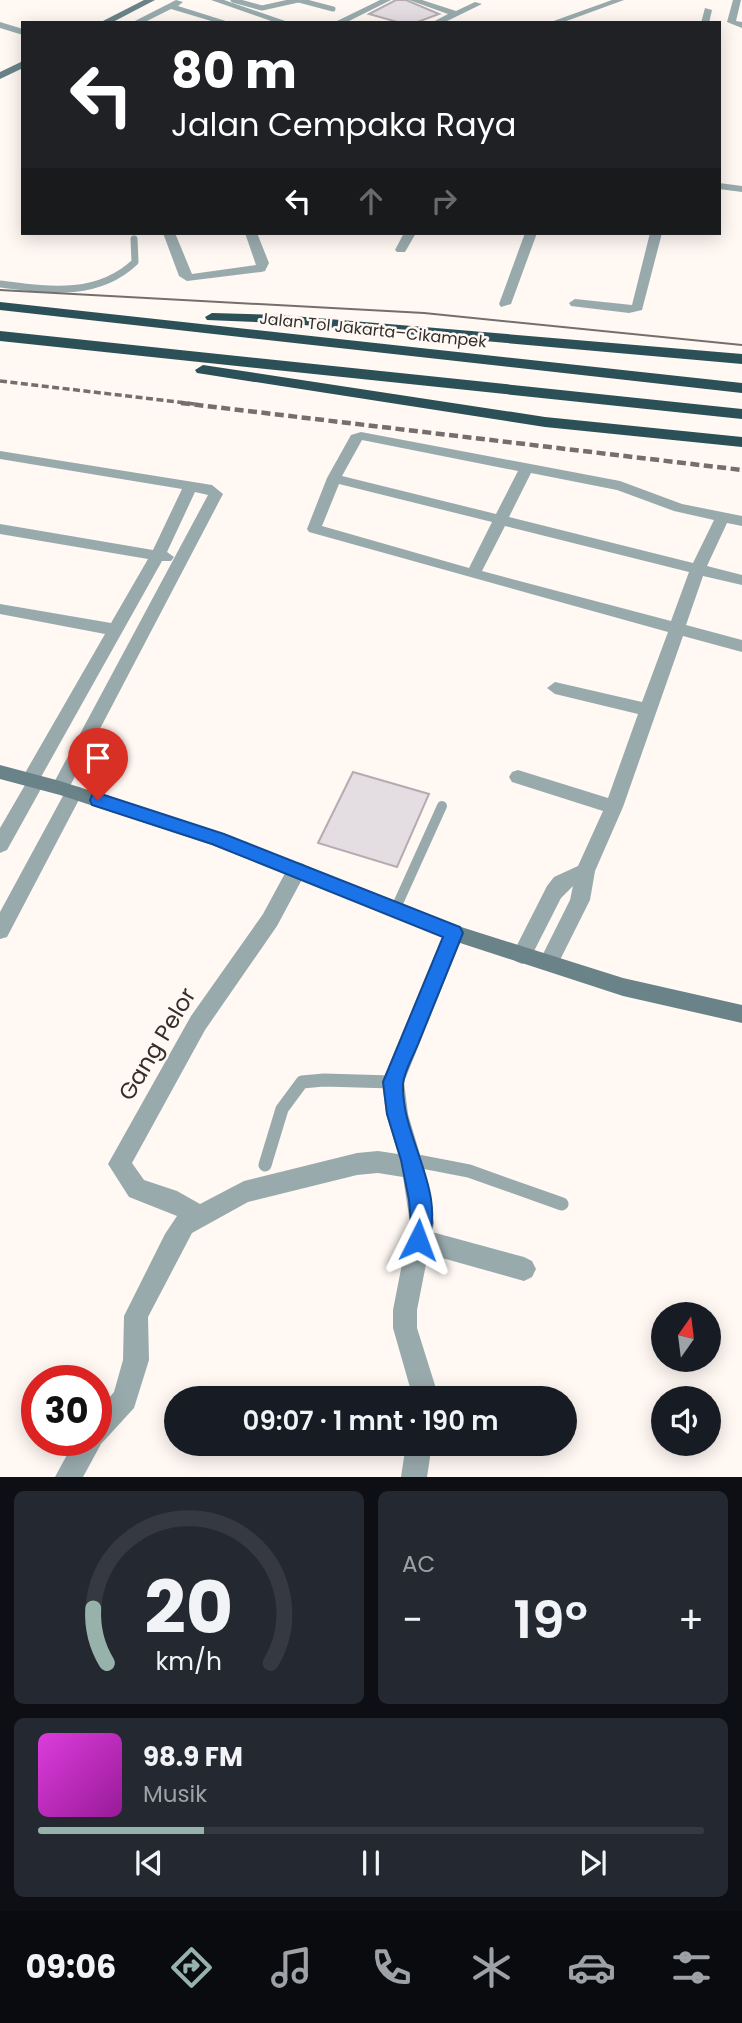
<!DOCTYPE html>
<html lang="id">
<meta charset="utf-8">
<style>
:root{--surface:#171b24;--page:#242831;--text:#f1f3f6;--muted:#9ea1a6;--line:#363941;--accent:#97b2aa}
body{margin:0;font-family:Poppins,sans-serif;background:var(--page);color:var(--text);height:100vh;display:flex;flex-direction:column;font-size:26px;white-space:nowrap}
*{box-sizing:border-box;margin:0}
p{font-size:23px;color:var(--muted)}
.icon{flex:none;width:38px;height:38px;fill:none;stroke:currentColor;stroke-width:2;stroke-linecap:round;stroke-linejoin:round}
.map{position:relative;height:1477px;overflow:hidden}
.side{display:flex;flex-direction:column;gap:14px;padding:14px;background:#0d0f14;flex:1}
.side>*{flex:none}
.hud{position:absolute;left:21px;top:21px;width:700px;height:214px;border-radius:0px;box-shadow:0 4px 18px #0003;background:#202124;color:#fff;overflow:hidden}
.needle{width:46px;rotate:14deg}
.fabs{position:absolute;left:651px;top:1302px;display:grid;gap:14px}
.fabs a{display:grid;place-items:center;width:70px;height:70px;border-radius:50%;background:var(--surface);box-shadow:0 4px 18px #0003;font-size:35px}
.speed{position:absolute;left:21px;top:1365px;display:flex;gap:14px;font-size:35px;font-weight:700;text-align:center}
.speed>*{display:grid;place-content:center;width:91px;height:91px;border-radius:50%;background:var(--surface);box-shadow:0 4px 18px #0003;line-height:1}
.speed .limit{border:10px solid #d22;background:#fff;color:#111}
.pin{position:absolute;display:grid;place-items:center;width:60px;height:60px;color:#fff;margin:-72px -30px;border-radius:50% 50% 50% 0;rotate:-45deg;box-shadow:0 0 7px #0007}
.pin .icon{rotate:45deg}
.me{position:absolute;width:77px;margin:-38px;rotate:3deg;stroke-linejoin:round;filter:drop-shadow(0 0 5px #0008)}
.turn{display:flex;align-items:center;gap:24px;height:147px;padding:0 35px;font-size:32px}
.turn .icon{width:91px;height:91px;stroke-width:2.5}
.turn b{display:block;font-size:49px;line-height:60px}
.lanes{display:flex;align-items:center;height:66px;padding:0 35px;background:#0003;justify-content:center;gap:35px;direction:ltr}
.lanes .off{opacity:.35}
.big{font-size:52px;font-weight:600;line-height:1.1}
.side .card{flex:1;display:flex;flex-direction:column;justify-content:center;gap:10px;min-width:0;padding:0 24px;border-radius:10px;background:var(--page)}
.side .dial{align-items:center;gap:0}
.dial svg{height:182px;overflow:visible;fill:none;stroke:var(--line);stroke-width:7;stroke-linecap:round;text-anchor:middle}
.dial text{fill:var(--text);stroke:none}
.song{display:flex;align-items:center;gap:21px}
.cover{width:84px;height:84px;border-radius:10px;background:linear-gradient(135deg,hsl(300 70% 55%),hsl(300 70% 35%))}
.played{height:7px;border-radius:4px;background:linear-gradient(90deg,var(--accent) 25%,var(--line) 25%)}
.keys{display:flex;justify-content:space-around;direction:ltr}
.heat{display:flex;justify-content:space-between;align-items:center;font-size:38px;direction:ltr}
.side .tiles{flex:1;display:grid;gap:14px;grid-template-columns:1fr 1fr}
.card:last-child{grid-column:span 2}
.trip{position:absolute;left:164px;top:1386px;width:413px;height:70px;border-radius:35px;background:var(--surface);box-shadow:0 4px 18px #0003;font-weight:600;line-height:70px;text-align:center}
.tab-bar{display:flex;height:112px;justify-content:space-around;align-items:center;background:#090b0e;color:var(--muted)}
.tab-bar .icon{width:49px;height:49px}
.tab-bar .active{color:var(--accent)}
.tab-bar b{font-size:32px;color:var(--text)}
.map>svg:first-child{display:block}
.building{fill:#e4dde2;stroke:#b3adb2;stroke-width:2}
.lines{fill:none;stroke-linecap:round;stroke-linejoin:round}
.lane-far3{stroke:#99aaad;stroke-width:5}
.lane-far2{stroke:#99aaad;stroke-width:7}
.lane-far1{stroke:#99aaad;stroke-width:10}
.lane{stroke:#99aaad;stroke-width:13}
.street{fill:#99aaad;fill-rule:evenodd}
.secondary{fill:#6a8388;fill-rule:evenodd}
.highway{fill:#2c5057;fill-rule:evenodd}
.tram{stroke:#746f6c;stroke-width:2}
.rail-far1{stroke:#746f6c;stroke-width:3.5;stroke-dasharray:7 3.5;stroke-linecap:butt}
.rail{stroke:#746f6c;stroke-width:4.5;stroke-dasharray:9 4.5;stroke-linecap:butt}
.route{fill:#1a73e8;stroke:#114b97;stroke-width:2}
.labels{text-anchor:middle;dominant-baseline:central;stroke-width:5;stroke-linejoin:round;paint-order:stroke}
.far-street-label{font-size:16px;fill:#322f2d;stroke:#fff8f3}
.near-street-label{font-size:23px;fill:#322f2d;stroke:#fff8f3}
</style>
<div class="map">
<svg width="742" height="1477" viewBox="0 0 742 1477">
<rect width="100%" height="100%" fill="#fff8f3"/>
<g class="building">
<path d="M396,0H406L439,14L415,23H401L369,14Z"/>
<path d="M353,772L429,794L397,867L318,843Z"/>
</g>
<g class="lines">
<g class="lane-far3">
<path d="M233,0L262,8L298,0"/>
<path d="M299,0L333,9"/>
</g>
<path class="lane-far2" d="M0,284C48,290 97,298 135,262L134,239"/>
<path class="lane-far1" d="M395,910L442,806"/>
<g class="lane">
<path d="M412,1160L469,1171L562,1204"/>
<path d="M265,1165L282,1109L302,1082L324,1080L392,1082"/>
</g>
<g class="street">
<path d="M176,0L183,2L178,6L232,23H218L171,9L143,23H131Z"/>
<path d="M211,0H224L291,23H277Z"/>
<path d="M380,0H391L345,23H333Z"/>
<path d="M409,0H422L456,11L475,2L482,4L443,23H431L448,14Z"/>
<path d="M612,0H624L561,23H548Z"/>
<path d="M733,0H741L736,21L742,22V28L727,22Z"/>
<path d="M705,8L712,10L709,23H701Z"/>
<path d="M0,22L23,29V35L0,28Z"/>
<path d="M719,183L742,186V192L719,189Z"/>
<path d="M163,233H175L192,274L256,265L245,233H257L269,263L265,271L261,272L187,281L179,276Z"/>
<path d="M404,233H416L405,252H397L395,250Z"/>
<path d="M525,233H537L511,304L501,307L499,304Z"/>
<path d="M650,233H662L642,310L629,313L571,306L569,303L575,299L632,305Z"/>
<path d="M361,432L620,481L682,504L742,516V526L727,523L707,566L742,575V585L703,576L686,625L742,640V652L683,636L623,807L595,871L590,900L556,968L549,971L542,968L539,962L570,900L573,886L561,898L529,961L522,964L515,961L512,955L547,886L554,877L578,866L603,811L512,782L509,777L512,772L518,770L608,798L638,714L555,694L547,688L555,682L642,702L668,632L309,532L307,529L327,478L351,435ZM362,440L518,471L496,514L342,476ZM531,473L617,490L674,511L714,520L693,563L509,517ZM339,484L492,522L469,568L322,526ZM505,526L689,572L671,621L482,571Z"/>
<path d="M0,451L212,485L223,494L70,786L80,787L83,792L7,937L0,939V912L64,794L54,793L51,788L208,495L195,492L167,552L174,557L171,561H162L41,777L45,782L42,787L7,850L0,853V828L25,785L21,780L105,634L0,614V604L111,623L148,559L0,534V524L153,550L182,489L0,459Z"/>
<path d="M297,862L304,864L307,870L277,926L205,1030L132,1163L144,1180L177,1191L200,1204L244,1181L357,1153L378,1151L398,1154L386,1114L382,1082L444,933L447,927L454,925L461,927L464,933L404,1082L408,1114L424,1168L434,1223L432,1232L524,1257L532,1261L536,1269L532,1277L524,1281L428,1254L417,1310V1328L439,1398H413L393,1328V1310L410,1223L403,1177L378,1173L357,1175L248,1202L192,1233L148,1317L149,1360L134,1408L101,1444L83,1477H55L75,1440H96V1413L114,1392L123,1360L124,1316L165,1234L177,1216L129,1197L108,1164L191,1016L263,914L290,864Z"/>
<path d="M406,1444H432L427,1477H401Z"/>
</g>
<g class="secondary">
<path d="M144,0H155L111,23H99Z"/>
<path d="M23,61V68L0,79V72Z"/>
<path d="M0,765L60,781L225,834L458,926L623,978L742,1005V1023L623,996L454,941L212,845L60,795L0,779Z"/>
</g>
<g class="highway">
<path d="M0,302L742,383V393L0,310Z"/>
<path d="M212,313L281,315L742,354V364L281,323L207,320L205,317Z"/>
<path d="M0,331L742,409V419L0,341Z"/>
<path d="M203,365L545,417L742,437V447L545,427L197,373L195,370Z"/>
</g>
<path class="tram" d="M0,290L424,313L742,345"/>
<path class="rail-far1" d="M0,381L195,404"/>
<path class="rail" d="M181,403L742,470"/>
</g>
<path class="route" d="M98,793L224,834L460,927L463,933C448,970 433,1007 418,1044C414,1055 404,1071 403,1084C401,1139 449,1192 426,1247L418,1250L411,1247L408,1240L411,1223L409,1200L401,1160L387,1114L383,1082L443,937L212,844L92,805L90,800L92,795Z"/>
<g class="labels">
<g class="far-street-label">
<text transform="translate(373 330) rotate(6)">Jalan Tol Jakarta–Cikampek</text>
</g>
<g class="near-street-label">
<text transform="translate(157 1044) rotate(-59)">Gang Pelor</text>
</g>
</g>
</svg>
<div class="fabs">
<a><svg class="needle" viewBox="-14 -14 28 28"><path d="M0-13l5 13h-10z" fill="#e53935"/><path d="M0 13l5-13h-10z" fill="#9ea1a6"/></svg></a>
<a><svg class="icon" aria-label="sound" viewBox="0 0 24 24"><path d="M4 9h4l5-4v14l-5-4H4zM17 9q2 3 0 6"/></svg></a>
</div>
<div class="speed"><div class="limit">30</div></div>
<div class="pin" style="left:98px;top:800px;background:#d93025"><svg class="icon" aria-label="arrive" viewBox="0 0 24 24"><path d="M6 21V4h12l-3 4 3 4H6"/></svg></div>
<svg class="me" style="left:418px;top:1240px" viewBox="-20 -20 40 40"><path d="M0-17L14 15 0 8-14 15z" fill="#1a73e8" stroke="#fff" stroke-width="4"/></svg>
<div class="trip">09:07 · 1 mnt · 190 m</div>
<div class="hud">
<div class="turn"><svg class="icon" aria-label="left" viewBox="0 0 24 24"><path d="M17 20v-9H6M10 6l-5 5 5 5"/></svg><div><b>80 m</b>Jalan Cempaka Raya</div></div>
<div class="lanes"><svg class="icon" aria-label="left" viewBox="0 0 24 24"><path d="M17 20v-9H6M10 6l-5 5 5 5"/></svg><svg class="icon off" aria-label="ahead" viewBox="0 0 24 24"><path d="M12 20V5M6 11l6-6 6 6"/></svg><svg class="icon off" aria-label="right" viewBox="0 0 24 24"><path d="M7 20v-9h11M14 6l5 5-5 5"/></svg></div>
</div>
</div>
<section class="side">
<div class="tiles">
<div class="card dial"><svg viewBox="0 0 100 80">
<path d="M14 69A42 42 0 1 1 86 69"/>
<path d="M14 69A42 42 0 0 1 8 45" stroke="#97b2aa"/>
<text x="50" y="56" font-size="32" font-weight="700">20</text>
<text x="50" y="72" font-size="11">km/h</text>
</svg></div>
<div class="card"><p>AC</p>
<div class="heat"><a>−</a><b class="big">19°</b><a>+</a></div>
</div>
<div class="card">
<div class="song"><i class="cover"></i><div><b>98.9 FM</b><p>Musik</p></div></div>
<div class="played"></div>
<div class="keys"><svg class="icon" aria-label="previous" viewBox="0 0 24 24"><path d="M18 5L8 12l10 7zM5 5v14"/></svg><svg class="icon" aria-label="pause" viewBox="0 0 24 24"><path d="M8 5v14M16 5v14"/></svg><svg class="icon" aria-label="next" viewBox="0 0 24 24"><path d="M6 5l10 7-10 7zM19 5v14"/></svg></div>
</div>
</div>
</section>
<nav class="tab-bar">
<b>09:06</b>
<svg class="icon active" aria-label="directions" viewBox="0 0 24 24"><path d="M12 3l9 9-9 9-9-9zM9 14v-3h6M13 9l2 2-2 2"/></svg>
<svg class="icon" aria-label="music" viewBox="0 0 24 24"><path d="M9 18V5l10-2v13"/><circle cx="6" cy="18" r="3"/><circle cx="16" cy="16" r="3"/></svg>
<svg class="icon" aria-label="phone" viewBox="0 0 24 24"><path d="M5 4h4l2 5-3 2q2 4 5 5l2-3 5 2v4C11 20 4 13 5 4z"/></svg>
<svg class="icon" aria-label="climate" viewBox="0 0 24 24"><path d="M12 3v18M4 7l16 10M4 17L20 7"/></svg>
<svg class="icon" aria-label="car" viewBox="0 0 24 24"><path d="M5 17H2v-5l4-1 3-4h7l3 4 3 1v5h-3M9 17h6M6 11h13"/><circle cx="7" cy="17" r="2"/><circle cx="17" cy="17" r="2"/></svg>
<svg class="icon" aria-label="filters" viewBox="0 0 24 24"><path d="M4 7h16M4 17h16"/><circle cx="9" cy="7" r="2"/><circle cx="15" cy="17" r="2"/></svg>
</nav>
